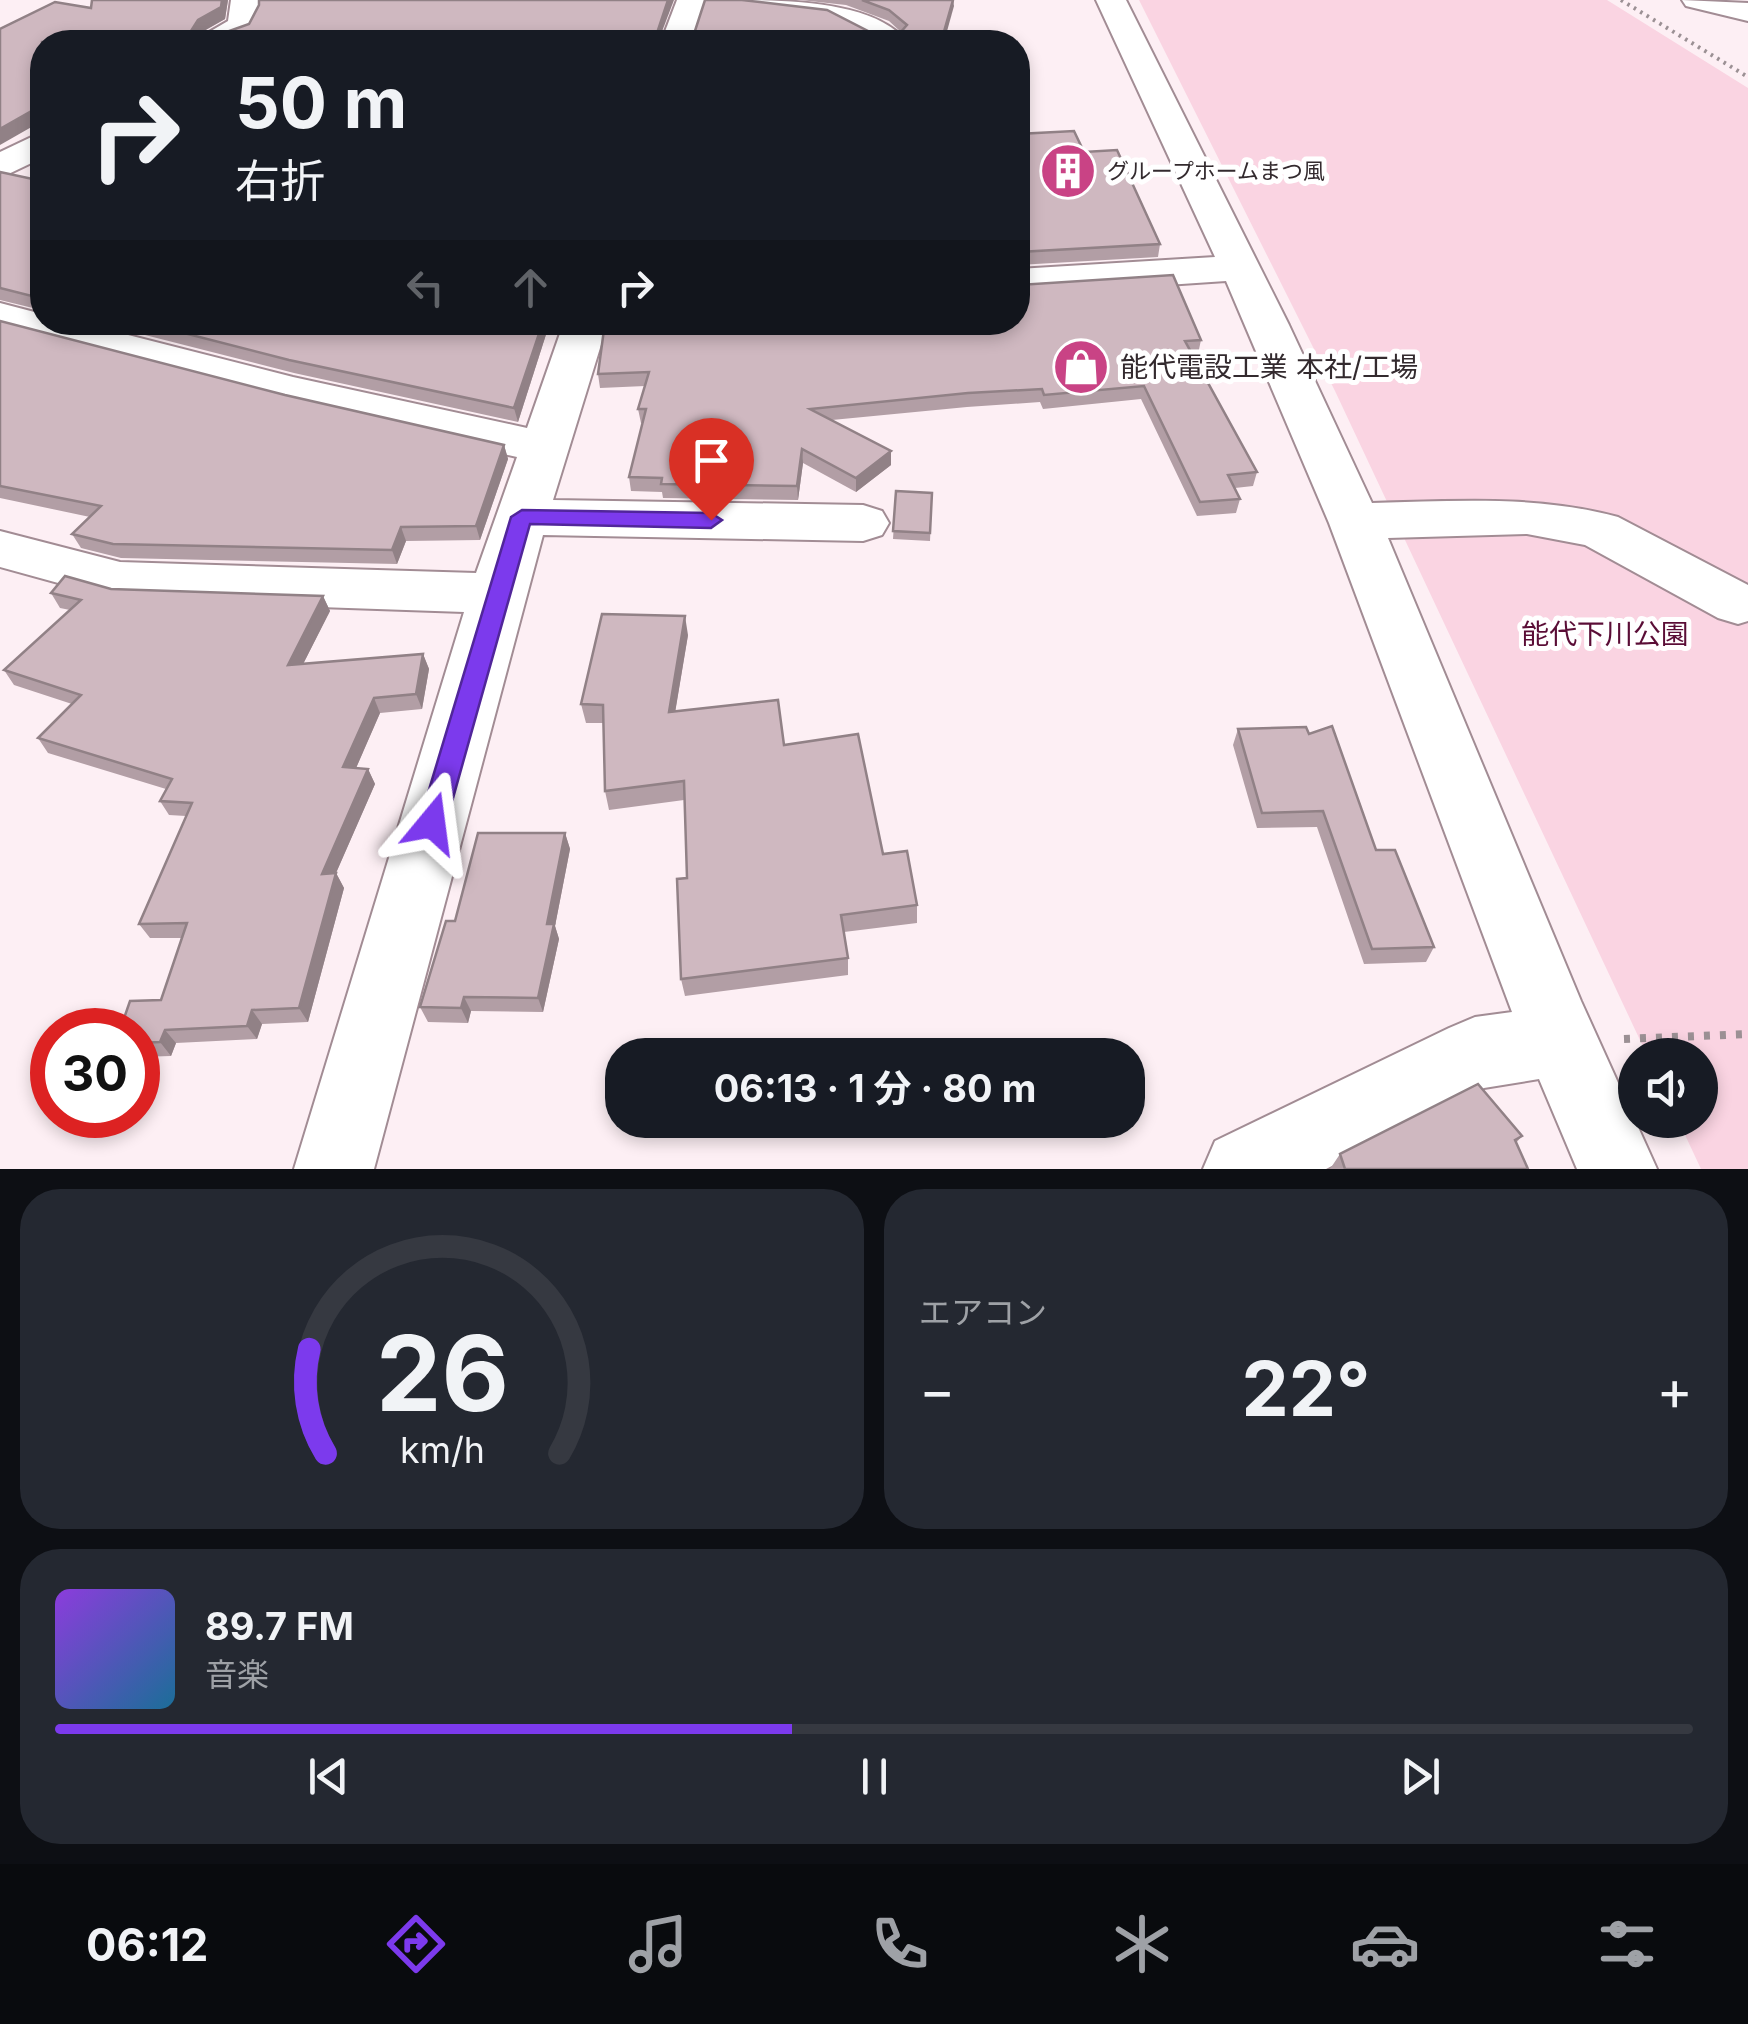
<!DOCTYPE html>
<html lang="ja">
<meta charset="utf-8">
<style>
:root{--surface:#171b24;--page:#242831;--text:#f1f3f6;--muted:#9ea1a6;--line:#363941;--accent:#7c3aed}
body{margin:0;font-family:Inter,"Noto Sans JP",sans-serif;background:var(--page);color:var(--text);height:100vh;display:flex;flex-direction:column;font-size:38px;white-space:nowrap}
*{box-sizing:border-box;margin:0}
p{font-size:32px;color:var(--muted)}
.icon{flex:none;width:55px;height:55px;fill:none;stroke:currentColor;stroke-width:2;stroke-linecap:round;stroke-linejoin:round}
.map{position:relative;height:1169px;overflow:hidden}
.side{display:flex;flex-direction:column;gap:20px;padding:20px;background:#0d0f14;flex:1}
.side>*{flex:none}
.top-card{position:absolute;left:30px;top:30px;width:1000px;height:305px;border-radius:40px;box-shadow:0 5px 15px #0003;background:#171b24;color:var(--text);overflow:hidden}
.fabs{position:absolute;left:1618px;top:1038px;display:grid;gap:20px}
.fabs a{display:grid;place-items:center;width:100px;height:100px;border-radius:50%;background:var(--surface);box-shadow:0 5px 15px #0003;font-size:50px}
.speed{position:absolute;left:30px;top:1008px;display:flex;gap:20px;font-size:50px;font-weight:700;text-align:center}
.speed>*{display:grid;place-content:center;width:130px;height:130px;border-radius:50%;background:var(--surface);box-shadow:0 5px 15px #0003;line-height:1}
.speed .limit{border:15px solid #d22;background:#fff;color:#111}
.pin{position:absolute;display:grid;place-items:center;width:85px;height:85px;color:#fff;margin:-102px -42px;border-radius:50% 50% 50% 0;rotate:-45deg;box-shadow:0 0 10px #0007}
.pin .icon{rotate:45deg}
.me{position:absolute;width:110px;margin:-55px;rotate:16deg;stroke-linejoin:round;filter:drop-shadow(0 0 8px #0008)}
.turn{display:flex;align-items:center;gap:35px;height:210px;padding:0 40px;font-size:45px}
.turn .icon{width:130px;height:130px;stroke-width:2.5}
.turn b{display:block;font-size:70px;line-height:85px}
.lanes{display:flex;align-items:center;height:95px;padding:0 40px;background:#0003;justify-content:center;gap:50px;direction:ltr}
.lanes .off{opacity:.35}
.big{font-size:75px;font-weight:700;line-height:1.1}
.side .tile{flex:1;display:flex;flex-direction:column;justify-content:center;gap:15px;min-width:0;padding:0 35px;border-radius:40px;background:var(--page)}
.side .dial{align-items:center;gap:0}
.dial svg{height:260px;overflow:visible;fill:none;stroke:var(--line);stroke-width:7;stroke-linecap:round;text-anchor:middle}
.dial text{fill:var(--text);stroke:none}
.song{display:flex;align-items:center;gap:30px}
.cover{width:120px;height:120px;border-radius:15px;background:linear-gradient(135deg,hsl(270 70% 55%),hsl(200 70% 35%))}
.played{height:10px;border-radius:5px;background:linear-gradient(90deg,var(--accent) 45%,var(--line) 45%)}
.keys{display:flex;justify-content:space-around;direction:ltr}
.heat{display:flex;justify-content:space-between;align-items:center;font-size:55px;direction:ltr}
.side .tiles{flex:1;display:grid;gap:20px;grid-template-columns:1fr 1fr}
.tile:last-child{grid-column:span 2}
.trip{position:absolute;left:605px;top:1038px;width:540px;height:100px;border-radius:40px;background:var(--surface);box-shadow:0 5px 15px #0003;font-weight:700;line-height:100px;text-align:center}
.tab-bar{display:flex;height:160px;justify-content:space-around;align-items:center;background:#090b0e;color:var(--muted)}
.tab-bar .icon{width:70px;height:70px}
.tab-bar .current{color:var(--accent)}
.tab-bar b{font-size:45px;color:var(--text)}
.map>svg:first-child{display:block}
.green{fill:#fad4e2}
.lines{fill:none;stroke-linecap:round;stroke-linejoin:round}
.minor-casing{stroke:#a28c94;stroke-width:4}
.path-far1{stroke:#9b9094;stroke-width:4;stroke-dasharray:2.5 5;stroke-linecap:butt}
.path{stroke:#9b9094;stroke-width:8;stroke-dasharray:6 10;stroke-linecap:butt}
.minor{fill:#fff;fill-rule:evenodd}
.wall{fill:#b29ea5}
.shaded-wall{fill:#918186}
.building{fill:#cfb8c0;stroke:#918186;stroke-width:2.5}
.route{fill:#7c3aed;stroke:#51269a;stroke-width:2.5}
.labels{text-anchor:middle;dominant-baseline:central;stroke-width:10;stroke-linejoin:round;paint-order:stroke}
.far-poi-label{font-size:22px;fill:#332a2e;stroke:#fff;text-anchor:start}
.poi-label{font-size:28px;fill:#332a2e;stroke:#fff;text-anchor:start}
.park-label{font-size:28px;fill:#5a0d36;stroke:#fff}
</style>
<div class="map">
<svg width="1748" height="1169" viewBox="0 0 1748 1169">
<rect width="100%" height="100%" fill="#fdeff4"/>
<path class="green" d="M1139,0H1607L1748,88V1169H1701L1678,1120H1700V1055H1647L1335,391Z"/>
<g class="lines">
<g class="minor-casing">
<g id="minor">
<path d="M231,0H261C257,45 239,42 199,42L204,35L228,21Z"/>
<path d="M677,0H707L693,42H661Z"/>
<path d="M727,0C781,0 867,0 903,37L899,42H874C837,9 789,13 742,9L731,6Z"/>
<path d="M1096,0H1126L1289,325L1372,503C1455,501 1537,495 1618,517L1748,585V621L1738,624L1718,618L1585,545L1527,534L1388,538L1581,1001L1657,1169H1577L1539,1079L1484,1088L1326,1169H1203L1215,1141L1449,1028L1475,1017L1512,1012L1329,523L1226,281L1018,295V269L1215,257Z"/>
<path d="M1682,0L1748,3V21L1686,6Z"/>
<path d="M42,132V158L0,178V152Z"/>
<path d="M0,303L42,314V322H77L293,377L527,428L564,322H608L553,500L863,505L882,511L889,523L882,535L863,541L543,535L374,1169H294L464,612L120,600L0,567V531L120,562L476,573L517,457L291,405L0,329Z"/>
</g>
</g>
<path class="path-far1" d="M1621,0L1748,77"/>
<path class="path" d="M1624,1039L1748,1034"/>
<use href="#minor" class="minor"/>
</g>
<g class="wall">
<path d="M92,0H228L225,19L202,32L221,34L662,33L874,34H899L901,32L889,21L846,5L800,0H954L944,42H42L91,8Z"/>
<path d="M1018,134L1084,152L1160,244L1158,257L1018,265Z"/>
<path d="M0,172L42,181V312L41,310L0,300Z"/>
<path d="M1019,285L1201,340L1198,354H1193L1257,472L1253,486L1235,488L1240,499L1236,513L1197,516L1141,399L1043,409L1040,402L967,407L832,420L891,465L856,492L803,463L798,500L663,498L662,492L631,491L629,477L643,423H641L638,409L645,386L600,388L598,374Z"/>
<path d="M0,321L285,395L504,445L508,459L480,540L406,541L397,564L121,558L81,548L72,534L90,517L0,498Z"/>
<path d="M94,322H550L518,422L294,373Z"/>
<path d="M896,491L932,493L930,541L893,539Z"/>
<path d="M111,589L323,596L330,611L303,664L423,654L429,669L422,709L380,713L356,768L368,769L375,784L336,873L344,888L308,1022L262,1024L257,1039L176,1043L171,1056L138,1057V1030L161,1000L182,938H150L139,924L186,816L169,815L160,801L166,789L48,753L38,738L72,704L14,685L4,670L70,610L60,608L51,593Z"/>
<path d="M688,635L675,712L784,745L883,854L917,905V923L844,932L848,958V975L685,996L681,979L687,878L684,800L609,810L605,791L604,723H586L581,704Z"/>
<path d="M1238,729L1309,734L1434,947L1426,962L1364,964L1317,827L1257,828L1233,745Z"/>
<path d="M565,833L570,849L555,926L559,939L543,1012L471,1011L468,1023L428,1022L420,1007L455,921Z"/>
<path d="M1522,1136L1516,1143L1528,1169H1330L1340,1154Z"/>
</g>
<g class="shaded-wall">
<path d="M222,0H228L225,19L202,32L191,31L198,20Z"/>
<path d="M668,0H674L658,42L657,33Z"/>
<path d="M953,0L954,6L944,42H941Z"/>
<path d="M42,105V121L0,145V129Z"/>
<path d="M543,322H550L518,422L514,408Z"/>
<path d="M504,445L508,459L480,540L476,526Z"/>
<path d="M802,449L803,463L798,500L797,486Z"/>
<path d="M891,451V465L856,492V478Z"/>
<path d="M401,527L406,541L397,564L392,550Z"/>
<path d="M323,596L330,611L295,680L288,665Z"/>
<path d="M685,616L688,635L672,731L669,712Z"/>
<path d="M423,654L429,669L422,709L416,694Z"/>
<path d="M374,698L380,713L350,782L343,767Z"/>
<path d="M368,769L375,784L336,873L344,888L308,1022L299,1008L322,874Z"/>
<path d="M565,833L570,849L555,926L559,939L543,1012L538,998L547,924Z"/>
<path d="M464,997L471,1011L468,1023L461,1008Z"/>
<path d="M252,1010L262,1024L257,1039L247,1026Z"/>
<path d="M165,1030L176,1043L171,1056L160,1042Z"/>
</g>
<g class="building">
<path d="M92,0H222L221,7L198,20L191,31L221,34L249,24L259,5V0H668L657,33L694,34L705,0H742L827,10L874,34H899L907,25L889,10L862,0H953L941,42H42V105L0,129V29L55,2L91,8Z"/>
<path d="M1074,131L1084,152L1117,150L1160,244L1019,252L1018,254V134Z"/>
<path d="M0,172L42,181V305H39L36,297L0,288Z"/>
<path d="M1173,275L1201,340L1185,341L1257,472L1228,475L1240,499L1200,502L1144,386L1044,395L1042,389L968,393L810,409L891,451L856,478L802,449L797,486L661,484L662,478L629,477L646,409H638L649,372L598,374L605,322H1018V284L1019,285Z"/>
<path d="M0,321L285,395L504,445L476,526L401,527L392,550L113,544L72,534L101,506L0,486Z"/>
<path d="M141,322H543L514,408L289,360Z"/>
<path d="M896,491L932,493L930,533L893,531Z"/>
<path d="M65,576L111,589L323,596L288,665L423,654L416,694L374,698L343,767L368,769L322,874L336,873L299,1008L252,1010L247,1026L165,1030L160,1042L138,1043V1030H120L130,1001L161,1000L187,923L139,924L192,803L160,801L172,779L38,738L81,695L4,670L81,600L51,593Z"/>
<path d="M602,614L685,616L669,712L778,700L784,745L858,734L883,854L907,851L917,905L841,915L848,958L681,979L677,879L687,878L684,781L605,791L603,705L581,704Z"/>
<path d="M1332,726L1376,850H1395L1434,947L1372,949L1323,811L1262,813L1238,729L1306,727L1309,734Z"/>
<path d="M478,833H565L547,924H554L538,998L464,997L461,1008L420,1007L446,921H455Z"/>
<path d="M1478,1084L1522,1136L1515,1140L1528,1169H1345L1340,1154Z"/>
</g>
<path class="route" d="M522,510L711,513L722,520L711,528L530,524L446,823L442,831L432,835L423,831L419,823L511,517Z"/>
<defs>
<g id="building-disc" transform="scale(2.875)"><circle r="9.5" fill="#c94385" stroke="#fff"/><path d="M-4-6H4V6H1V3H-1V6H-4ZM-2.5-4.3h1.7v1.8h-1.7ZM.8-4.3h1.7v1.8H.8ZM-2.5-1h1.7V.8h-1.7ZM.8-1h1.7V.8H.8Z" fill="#fff"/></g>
<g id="shop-disc" transform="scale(2.875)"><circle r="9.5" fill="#c94385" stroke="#fff"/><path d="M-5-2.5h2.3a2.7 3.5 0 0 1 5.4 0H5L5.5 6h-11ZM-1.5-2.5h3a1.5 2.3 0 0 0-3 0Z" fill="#fff"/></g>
</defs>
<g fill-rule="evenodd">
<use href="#building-disc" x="1068" y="171"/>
<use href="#shop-disc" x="1081" y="367"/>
</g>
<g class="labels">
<g class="far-poi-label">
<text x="1107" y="171">グループホームまつ風</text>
</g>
<g class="poi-label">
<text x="1120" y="367">能代電設工業 本社/工場</text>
</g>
<g class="park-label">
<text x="1605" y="634">能代下川公園</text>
</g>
</g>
</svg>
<div class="fabs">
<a><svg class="icon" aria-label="sound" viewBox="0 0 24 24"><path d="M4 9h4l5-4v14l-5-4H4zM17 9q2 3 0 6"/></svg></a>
</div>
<div class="speed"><div class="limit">30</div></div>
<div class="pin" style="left:711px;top:520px;background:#d93025"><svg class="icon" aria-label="arrive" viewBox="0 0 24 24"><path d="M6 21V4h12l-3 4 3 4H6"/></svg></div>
<svg class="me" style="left:432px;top:823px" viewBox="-20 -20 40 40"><path d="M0-17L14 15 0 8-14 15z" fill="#7c3aed" stroke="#fff" stroke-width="4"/></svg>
<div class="trip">06:13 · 1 分 · 80 m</div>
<div class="top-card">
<div class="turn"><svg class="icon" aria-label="right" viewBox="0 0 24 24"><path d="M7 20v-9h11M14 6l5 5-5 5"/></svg><div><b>50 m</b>右折</div></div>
<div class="lanes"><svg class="icon off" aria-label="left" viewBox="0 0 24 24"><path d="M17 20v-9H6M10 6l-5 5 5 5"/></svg><svg class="icon off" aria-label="ahead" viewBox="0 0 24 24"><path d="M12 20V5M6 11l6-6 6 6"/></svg><svg class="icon" aria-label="right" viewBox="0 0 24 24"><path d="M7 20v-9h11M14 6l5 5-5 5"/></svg></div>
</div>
</div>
<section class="side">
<div class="tiles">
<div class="tile dial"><svg viewBox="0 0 100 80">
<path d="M14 69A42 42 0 1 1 86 69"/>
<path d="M14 69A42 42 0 0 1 9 37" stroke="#7c3aed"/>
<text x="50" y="56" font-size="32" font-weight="700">26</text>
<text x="50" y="72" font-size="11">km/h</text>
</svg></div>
<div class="tile"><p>エアコン</p>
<div class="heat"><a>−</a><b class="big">22°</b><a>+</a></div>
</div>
<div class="tile">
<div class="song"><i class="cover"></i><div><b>89.7 FM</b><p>音楽</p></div></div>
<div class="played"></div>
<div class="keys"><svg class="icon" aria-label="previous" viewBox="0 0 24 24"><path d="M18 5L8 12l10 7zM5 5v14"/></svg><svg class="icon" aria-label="pause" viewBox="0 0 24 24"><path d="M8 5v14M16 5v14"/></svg><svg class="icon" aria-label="next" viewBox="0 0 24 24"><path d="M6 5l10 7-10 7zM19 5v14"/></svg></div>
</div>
</div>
</section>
<nav class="tab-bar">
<b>06:12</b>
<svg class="icon current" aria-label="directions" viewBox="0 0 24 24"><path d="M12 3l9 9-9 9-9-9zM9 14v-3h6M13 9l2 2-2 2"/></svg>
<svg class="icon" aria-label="music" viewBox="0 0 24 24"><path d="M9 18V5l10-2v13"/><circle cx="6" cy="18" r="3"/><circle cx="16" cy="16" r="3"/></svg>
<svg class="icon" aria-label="phone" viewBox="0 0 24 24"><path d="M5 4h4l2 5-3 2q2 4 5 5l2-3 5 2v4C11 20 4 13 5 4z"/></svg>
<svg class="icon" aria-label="climate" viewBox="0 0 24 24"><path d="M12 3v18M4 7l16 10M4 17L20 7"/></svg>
<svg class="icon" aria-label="car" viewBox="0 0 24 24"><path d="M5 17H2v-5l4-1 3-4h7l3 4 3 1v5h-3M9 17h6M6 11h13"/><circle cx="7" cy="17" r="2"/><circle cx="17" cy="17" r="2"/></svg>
<svg class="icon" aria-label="filters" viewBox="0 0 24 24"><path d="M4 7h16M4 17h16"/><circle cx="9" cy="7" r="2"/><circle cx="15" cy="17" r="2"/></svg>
</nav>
